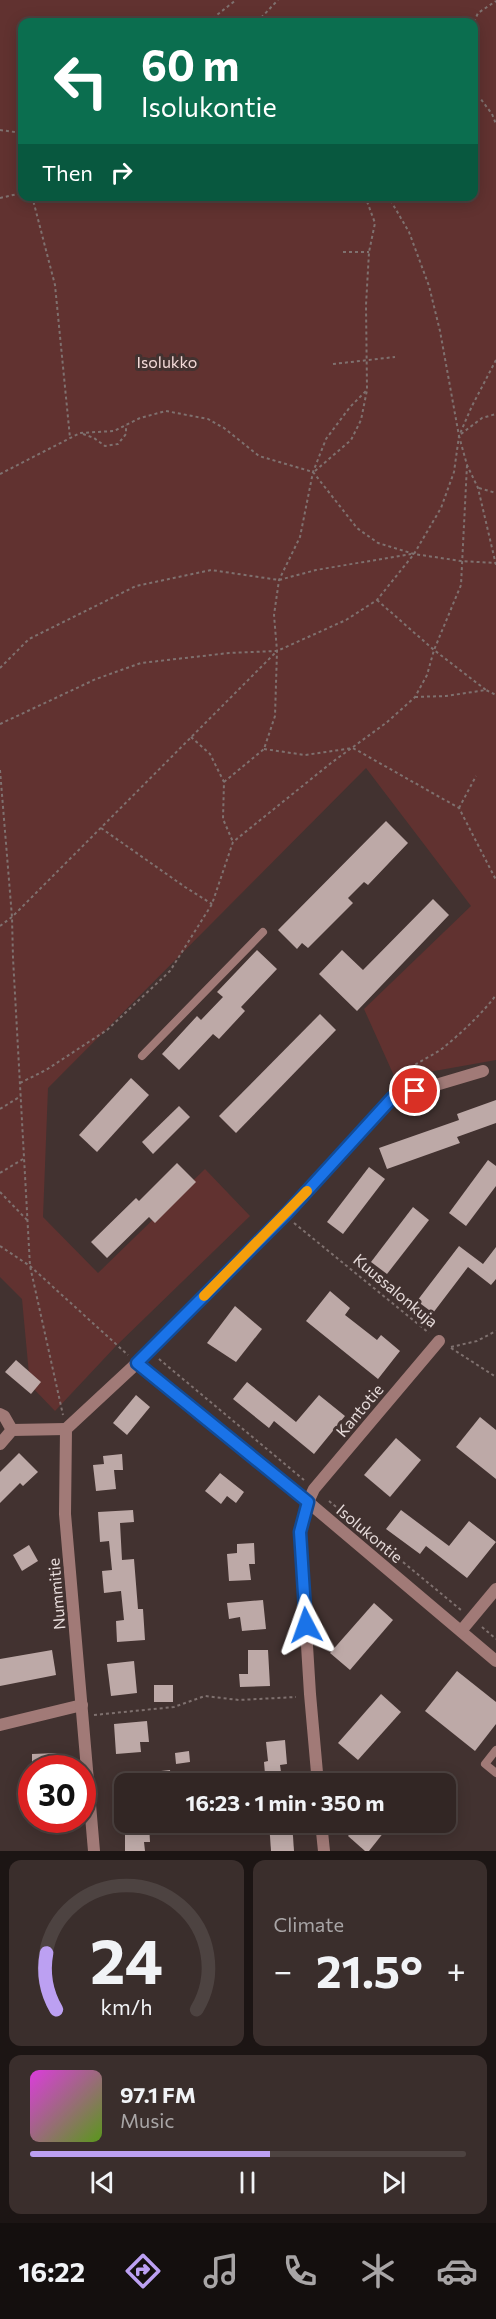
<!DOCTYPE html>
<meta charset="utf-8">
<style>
:root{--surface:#322624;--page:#3a2e2c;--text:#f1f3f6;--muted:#a8a5a6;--line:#4d4341;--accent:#bca0f2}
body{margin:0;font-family:Commissioner,sans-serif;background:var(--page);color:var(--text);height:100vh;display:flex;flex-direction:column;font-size:22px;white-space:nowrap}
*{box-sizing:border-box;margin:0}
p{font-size:20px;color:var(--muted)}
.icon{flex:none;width:33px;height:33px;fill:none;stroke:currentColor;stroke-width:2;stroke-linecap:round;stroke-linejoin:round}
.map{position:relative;height:1851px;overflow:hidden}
.panel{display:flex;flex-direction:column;gap:9px;padding:9px;background:#1c1514;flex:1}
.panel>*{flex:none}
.guide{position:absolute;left:18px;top:18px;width:460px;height:183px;border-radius:12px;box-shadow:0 3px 15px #0003,0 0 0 2px var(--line);background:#0b6e4f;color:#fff;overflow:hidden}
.speed{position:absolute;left:18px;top:1755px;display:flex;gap:12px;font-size:30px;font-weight:700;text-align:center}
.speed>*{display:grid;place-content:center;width:78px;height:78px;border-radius:50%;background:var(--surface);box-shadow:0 3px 15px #0003,0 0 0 2px var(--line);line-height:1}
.speed .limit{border:9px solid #d22;background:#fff;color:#111}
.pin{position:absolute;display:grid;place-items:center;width:51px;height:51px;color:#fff;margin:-26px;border:3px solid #fff;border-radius:50%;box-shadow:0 2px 6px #0007}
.me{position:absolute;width:66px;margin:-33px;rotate:356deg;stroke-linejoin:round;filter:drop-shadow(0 0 4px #0008)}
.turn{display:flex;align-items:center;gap:21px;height:126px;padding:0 24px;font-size:27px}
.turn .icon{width:78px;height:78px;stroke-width:2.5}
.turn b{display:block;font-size:42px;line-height:51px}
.then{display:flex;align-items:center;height:57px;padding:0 24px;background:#0003;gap:12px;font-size:22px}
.big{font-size:45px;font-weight:700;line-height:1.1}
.panel .widget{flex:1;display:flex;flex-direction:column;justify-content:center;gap:9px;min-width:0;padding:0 21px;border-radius:12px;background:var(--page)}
.panel .dial{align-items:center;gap:0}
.dial svg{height:156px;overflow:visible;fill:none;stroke:var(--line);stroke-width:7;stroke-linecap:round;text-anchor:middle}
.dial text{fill:var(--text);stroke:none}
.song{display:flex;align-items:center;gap:18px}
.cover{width:72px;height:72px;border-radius:9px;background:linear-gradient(135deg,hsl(300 70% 55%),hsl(90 70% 35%))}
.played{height:6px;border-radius:3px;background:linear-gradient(90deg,var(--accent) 55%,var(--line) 55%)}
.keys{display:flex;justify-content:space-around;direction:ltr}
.heat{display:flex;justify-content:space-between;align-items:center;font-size:33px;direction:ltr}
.panel .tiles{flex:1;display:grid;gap:9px;grid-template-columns:1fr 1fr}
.widget:last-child{grid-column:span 2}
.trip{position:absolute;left:114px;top:1773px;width:342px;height:60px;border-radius:12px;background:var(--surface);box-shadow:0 3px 15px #0003,0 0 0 2px var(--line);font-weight:700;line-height:60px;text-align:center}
.tab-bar{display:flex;height:96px;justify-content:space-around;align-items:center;background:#140f0e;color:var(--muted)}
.tab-bar .icon{width:42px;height:42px}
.tab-bar .selected{color:var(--accent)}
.tab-bar b{font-size:27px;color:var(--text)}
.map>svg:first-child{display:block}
.green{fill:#613230;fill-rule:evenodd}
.building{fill:#bda9a7}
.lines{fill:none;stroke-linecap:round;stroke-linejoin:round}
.path{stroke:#7f716f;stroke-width:2;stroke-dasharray:3 3;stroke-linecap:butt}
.service{stroke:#a17a77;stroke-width:8}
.minor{stroke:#a17a77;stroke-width:12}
.route-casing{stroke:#114b97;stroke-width:15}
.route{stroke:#1a73e8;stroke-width:10}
.slow{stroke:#f59e0b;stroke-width:10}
.labels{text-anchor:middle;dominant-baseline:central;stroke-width:6;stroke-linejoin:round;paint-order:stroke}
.park-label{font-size:16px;fill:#f3dad8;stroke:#423230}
.street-label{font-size:16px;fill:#e6dbda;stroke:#423230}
</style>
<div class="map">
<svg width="496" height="1851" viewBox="0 0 496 1851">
<rect width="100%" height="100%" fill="#423230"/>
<path class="green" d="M0,0H496V1060L395,1078L364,1009L471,906L366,768L48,1088L43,1217L98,1273L205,1169L250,1216L116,1346L55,1411L30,1385L22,1299L0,1277ZM22,22H474V196H22Z"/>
<g class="building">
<path d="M386,821L408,843L368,885L364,882L348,898L353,903L308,948L302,943L297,949L278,930Z"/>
<path d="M433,899L449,915L357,1011L319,974L342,950L363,970Z"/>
<path d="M257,950L277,969L241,1007L245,1011L219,1039L213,1034L179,1070L162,1054L197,1016L201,1020L223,997L217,992Z"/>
<path d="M320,1014L336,1030L236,1133L219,1116Z"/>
<path d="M131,1078L149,1095L97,1152L79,1135Z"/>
<path d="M496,1100V1123L457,1137L460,1143L387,1169L379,1148L459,1120L457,1114Z"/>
<path d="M179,1106L190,1117L153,1154L142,1142Z"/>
<path d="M488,1160L496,1166V1186L466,1226L449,1213Z"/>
<path d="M177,1163L196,1182L155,1223L149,1217L107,1258L91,1242L136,1198L139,1201Z"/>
<path d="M369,1167L385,1179L343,1234L327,1222Z"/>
<path d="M413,1207L429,1220L387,1274L371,1262Z"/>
<path d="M459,1246L483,1264L496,1247V1279L491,1285L468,1267L433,1313L417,1301Z"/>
<path d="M330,1291L350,1308L345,1315L377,1340L381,1335L400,1351L378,1379L306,1321Z"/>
<path d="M235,1306L262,1329L236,1362L207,1343Z"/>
<path d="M16,1360L41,1382L31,1394L5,1372Z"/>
<path d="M247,1382L296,1422L319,1395L345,1416L314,1454L274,1421L269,1428L233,1399Z"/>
<path d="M136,1395L150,1407L127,1435L113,1423Z"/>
<path d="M480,1417L496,1430V1479L456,1447Z"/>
<path d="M396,1438L421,1460L390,1497L364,1475Z"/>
<path d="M19,1453L38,1472L23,1486L20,1483L0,1503V1472Z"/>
<path d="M122,1454L123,1470H114L116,1489L96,1491L93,1465L104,1464L103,1456Z"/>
<path d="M220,1473L244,1492L236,1503L227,1496L221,1504L205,1491Z"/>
<path d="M133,1510L134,1522L120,1523L122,1560L134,1559L138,1609H143L145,1640L117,1642L116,1621L124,1620L121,1591L104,1593L102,1571L112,1570L109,1541L100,1542L98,1512Z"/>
<path d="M401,1510L449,1546L469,1521L496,1542L467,1578L426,1546L420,1554L386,1529Z"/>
<path d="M254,1543L255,1564H249L251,1580L229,1581L227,1554L237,1553V1544Z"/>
<path d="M29,1545L38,1561L22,1571L13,1555Z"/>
<path d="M263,1600L266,1629L242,1631L240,1617L229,1619L227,1603Z"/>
<path d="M374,1603L393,1620L350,1670L330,1653Z"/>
<path d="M52,1650L56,1675L0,1686V1659Z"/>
<path d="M248,1650H268L270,1686L240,1687L239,1674H248Z"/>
<path d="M134,1661L137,1693L111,1696L107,1664Z"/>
<path d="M457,1671L496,1702V1724L475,1751L425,1711Z"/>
<rect x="154" y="1685" width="19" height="17"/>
<path d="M381,1694L401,1712L358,1760L338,1743Z"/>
<path d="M147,1721L149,1742H140L141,1752L116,1754L114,1724Z"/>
<path d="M285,1740L287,1764L280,1765L281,1772L265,1774L264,1762L268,1761L266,1742Z"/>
<path d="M189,1751L190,1762L176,1764L175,1753Z"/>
<path d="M57,1753L58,1768H32V1754Z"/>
<path d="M170,1770L172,1784H153L152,1772Z"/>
<path d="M269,1822H292L294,1851H271Z"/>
<path d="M359,1822H392L369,1851H365L348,1836Z"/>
<path d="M149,1824L150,1842H144L145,1851H125V1825Z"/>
</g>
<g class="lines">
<g class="path">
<path d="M208,22L236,0"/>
<path d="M257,22L278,0"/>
<path d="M474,22L478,13L496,1"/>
<path d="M474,90L492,114L496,124"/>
<path d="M0,130L22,133"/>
<path d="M32,196L55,285L70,438"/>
<path d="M0,198L22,193"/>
<path d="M343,252H369"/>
<path d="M496,360L472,406L459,436L467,465L478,488L496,565"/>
<path d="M333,364L395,357"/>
<path d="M83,434L94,438L105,446L118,444L126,434V425"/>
<path d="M461,434L482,418L496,414"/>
<path d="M315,471L351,440L361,420L367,390L366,305L369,252L375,223L365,196"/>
<path d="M0,474L80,433L114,431L140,418L166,411L208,419L224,428L259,456L313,472L357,528L378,543L414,554L461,561L496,563"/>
<path d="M479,488L496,493"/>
<path d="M377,600L434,650L486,690"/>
<path d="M0,668L29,639L136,586L211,570L279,580L316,570L411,554"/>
<path d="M415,697L446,696L486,690L496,695"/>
<path d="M0,724L96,679L141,663L229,653L277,651L346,620L377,600L414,554L441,508L454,472L459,436L440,331L429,286L409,232L388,196"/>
<path d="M191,737L210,754L224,782L223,819L233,842"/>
<path d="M264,749L305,755L353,748L459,808L496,880"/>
<path d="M0,770L12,917L13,958L30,1266L63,1415"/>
<path d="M224,782L264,749L275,716L277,651L274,615L279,580L300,537L313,472L326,439L350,407L367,390"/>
<path d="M459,808L476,776"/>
<path d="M101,828L185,887L212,904"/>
<path d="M0,926L12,917L277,651"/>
<path d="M399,1082C408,1064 427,1060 443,1048C461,1033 482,1014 496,995"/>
<path d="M20,1083L46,1070L107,1030L170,971L212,904L233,842L331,763L386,723L415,697L427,675L434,650L461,585L467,465"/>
<path d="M0,1109L21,1096"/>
<path d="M0,1173L23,1159"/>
<path d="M0,1192L28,1221"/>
<path d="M294,1223L429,1333"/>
<path d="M0,1246L30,1266L128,1355"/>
<path d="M451,1347L477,1341L496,1331"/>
<path d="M451,1348L496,1377"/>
<path d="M159,1359L304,1480"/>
<path d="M329,1501L461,1610"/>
<path d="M482,1627L496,1639"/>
<path d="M94,1715L174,1707L205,1696L239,1700L296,1697"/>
</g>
<g class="service">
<path d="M142,1056L263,932"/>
<path d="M496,1750L485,1764L496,1773"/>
</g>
<g class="minor">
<path d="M137,1363L308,1502L496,1661"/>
<path d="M0,1414L4,1416L12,1430"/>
<path d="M0,1444L12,1430L66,1429"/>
<path d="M461,1631L496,1589"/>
<path d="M0,1725L82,1705"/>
<path d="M318,1784L310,1694L300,1532L308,1502L314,1489L439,1341"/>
<path d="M321,1822L324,1851"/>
<path d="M94,1851L65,1514L66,1429L150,1351L288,1212L392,1098L483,1071"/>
</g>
</g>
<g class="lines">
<g class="route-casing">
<path id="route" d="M306,1625L300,1532L308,1502L137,1363L288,1212L392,1098L415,1091"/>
</g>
<use href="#route" class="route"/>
<path class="slow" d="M204,1296L307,1191"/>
</g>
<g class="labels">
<g class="park-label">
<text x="167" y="361">Isolukko</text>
</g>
<g class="street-label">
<text transform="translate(396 1290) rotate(40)">Kuussalonkuja</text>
<text transform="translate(359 1410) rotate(-50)">Kantotie</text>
<text transform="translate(370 1533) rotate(40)">Isolukontie</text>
<text transform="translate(56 1594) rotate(-95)">Nummitie</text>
</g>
</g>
</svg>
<div class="speed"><div class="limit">30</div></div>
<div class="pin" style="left:415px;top:1091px;background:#d93025"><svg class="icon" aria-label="arrive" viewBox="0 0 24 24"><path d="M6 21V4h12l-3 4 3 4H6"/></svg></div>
<svg class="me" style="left:306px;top:1625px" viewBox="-20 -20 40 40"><path d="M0-17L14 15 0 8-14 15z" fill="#1a73e8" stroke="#fff" stroke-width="4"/></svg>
<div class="trip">16:23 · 1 min · 350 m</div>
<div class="guide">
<div class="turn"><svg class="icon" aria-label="left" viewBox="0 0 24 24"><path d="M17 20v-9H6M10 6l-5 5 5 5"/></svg><div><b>60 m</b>Isolukontie</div></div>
<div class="then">Then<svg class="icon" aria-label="right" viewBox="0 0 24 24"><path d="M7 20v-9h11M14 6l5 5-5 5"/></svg></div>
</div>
</div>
<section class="panel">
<div class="tiles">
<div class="widget dial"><svg viewBox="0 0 100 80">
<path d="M14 69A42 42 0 1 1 86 69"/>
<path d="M14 69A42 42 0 0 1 9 40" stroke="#bca0f2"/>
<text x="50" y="56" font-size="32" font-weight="700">24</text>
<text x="50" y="72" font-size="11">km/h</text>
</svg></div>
<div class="widget"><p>Climate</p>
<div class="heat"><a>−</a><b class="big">21.5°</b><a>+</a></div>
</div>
<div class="widget">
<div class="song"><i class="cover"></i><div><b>97.1 FM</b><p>Music</p></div></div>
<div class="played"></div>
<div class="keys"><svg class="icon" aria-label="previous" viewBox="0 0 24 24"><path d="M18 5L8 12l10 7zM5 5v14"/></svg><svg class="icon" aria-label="pause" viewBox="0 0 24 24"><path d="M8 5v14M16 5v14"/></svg><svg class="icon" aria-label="next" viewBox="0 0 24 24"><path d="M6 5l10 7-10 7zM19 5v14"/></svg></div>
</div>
</div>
</section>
<nav class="tab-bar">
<b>16:22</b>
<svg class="icon selected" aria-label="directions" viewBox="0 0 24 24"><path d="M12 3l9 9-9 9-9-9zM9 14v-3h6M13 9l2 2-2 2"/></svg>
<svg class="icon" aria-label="music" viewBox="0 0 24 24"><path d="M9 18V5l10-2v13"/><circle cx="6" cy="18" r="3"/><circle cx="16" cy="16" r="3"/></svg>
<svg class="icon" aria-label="phone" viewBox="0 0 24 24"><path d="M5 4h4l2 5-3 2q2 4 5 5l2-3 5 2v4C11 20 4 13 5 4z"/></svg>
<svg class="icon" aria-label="climate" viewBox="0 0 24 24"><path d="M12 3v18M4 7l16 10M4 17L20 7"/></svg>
<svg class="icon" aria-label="car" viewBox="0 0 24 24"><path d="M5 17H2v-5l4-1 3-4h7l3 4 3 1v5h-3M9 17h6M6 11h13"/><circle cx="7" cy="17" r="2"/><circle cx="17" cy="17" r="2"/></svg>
</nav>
